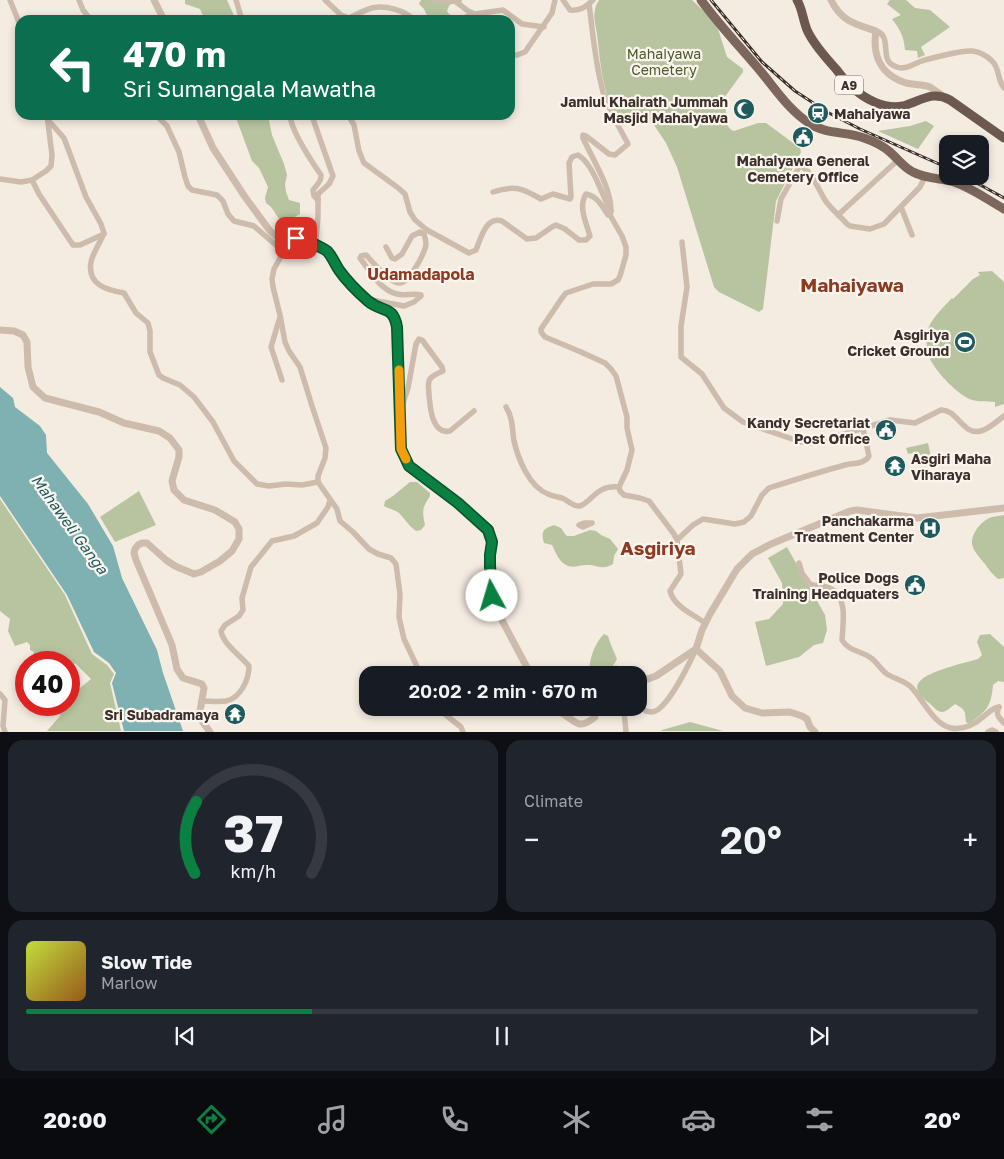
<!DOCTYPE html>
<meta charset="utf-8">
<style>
:root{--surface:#171b24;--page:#20242c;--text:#f1f3f6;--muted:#9ea1a6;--line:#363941;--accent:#0b8043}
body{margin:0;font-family:"Golos Text",sans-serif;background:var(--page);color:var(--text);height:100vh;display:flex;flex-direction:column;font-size:19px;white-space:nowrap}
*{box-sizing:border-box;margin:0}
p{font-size:16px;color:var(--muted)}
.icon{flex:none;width:28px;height:28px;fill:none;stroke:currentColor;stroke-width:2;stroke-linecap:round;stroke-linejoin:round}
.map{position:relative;height:732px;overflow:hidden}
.panel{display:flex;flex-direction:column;gap:8px;padding:8px;background:#0d0f14;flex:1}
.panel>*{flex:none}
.guide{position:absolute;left:15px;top:15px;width:500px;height:105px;border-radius:15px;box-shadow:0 2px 8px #0003;background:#0b6e4f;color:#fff;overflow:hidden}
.buttons{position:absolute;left:939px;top:135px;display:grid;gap:10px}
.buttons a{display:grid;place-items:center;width:50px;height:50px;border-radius:10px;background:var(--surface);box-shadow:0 2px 8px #0003;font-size:25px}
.speed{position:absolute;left:15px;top:651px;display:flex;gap:10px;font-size:25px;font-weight:700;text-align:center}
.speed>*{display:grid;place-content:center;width:65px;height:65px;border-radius:50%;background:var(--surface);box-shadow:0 2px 8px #0003;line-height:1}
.speed .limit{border:8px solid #d22;background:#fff;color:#111}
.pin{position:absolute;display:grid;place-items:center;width:42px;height:42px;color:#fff;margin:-21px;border-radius:10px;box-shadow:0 2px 8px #0006}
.me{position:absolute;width:55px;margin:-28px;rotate:354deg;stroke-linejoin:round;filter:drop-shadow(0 0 4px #0008)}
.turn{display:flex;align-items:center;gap:18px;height:105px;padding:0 25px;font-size:22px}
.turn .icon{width:65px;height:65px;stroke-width:2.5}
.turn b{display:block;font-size:35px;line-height:42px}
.big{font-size:38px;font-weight:600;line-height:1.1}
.panel .card{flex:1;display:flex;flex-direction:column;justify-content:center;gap:8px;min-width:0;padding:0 18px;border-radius:15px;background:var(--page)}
.panel .dial{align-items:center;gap:0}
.dial svg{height:130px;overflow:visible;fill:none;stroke:var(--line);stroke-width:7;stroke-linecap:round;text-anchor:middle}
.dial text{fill:var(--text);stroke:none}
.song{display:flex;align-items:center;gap:15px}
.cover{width:60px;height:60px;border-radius:8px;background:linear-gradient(135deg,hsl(70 70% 55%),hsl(30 70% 35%))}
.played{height:5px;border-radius:2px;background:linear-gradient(90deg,var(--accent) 30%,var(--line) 30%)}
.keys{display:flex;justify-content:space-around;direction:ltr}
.heat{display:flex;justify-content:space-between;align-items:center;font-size:28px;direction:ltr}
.panel .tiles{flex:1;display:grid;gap:8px;grid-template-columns:1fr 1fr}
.card:last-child{grid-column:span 2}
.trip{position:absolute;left:359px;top:666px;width:288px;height:50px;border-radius:15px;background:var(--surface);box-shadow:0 2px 8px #0003;font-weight:600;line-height:50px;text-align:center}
.menu{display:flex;height:80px;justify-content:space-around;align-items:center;background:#090b0e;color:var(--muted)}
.menu .icon{width:35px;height:35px}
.menu .selected{color:var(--accent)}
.menu b{font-size:22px;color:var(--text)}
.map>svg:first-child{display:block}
.green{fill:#b8c4a0}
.water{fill:#7fb0b2}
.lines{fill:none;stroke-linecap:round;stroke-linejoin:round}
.minor{stroke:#cdbbac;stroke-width:5.5}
.tertiary{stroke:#cdbbac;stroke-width:7}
.primary{stroke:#7d675c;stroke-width:9}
.trunk{stroke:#6c584f;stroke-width:9}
.rail-casing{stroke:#3b302b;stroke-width:3}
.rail{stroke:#fbf5ee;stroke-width:1;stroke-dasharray:4;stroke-linecap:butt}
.route-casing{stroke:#07532c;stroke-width:12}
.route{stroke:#0b8043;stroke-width:9}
.slow{stroke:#f59e0b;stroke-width:9}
.labels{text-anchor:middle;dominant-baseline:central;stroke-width:4.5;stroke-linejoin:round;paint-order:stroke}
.shield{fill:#fbf5ee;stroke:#756b66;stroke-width:1}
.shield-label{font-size:12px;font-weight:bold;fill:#3b302b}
.park-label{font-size:14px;fill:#4a5a2e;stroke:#fbf5ee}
.poi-label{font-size:14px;font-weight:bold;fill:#3b302b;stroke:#fbf5ee;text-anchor:end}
.water-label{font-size:15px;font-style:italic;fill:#1f5a5e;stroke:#fbf5ee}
.quarter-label{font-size:16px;font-weight:bold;fill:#8c3b22;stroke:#fbf5ee}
.district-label{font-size:19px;font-weight:bold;fill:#8c3b22;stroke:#fbf5ee}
</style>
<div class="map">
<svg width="1004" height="732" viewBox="0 0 1004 732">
<rect width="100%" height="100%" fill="#f4ebe1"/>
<g class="green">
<path d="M185,0H227L236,20H205L200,9L185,4Z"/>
<path d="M421,0H462L461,3L458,4H451L449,6L447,11L449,14L457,18C465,14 472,11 480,15L470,20H429L424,9L419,4Z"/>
<path d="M599,0H692L709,16L718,29L727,57L743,69V72L724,98L728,126L730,129L734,131L758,123H766L800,148L801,152L776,201L763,309L759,312L719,292L714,287L677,167L666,143L652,122C642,119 625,123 618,116C602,97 600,58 597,34C596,27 593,17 595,10C595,7 597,3 599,0Z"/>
<path d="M890,0H906L915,8L930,10L950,27L921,47L925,55L918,58L917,51L905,50C904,37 900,29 892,19L901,15L887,4Z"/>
<path d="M235,115H268L272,135L284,164L287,175L285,184L286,192L289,200L300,203V214L291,219L280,220C274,213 274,208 266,203L265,198L268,187L259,168L252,161Z"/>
<path d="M926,121L934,126L918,149L878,131L910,126Z"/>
<path d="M992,271L1004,282V404L995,407V402C987,401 979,402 972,400C959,396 936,372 930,359C928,353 926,343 926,337C928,321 942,309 952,298L953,299L973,279L980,275L978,272Z"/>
<path d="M928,443L931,457L919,460L918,452L908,454L906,448Z"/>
<path d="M410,482H417L430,493V496C422,508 422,511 425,525L421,530L416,531C409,526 405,519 399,513C394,509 389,509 384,506L385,501L393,496Z"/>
<path d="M139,491L156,525L115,542L100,517Z"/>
<path d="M0,499L65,595L92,654L107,665L114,674L110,683L121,731H47L60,716L62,705H69V697L91,679L75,663L70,671L69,669V662H61L56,658L46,662H26V671L24,666L29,657H32L34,652L30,650V645L27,642L15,646L8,631L10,619L0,611Z"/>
<path d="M1004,515V578L998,579C993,575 989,570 985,564C981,559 973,551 972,544C971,533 982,520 992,517C996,516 1000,516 1004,515Z"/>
<path d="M554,525L561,528L565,534L567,536H574L590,530L596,531L601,535L610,539L618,549L614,556L613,564C602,571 597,564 586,565C577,565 572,570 563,563C558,559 555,551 552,545L544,543C541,531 543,529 554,525Z"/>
<path d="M787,547L825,615L827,630L823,643L814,645L799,657L766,666L755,622L769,619L783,604L782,583L768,558Z"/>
<path d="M604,634L608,636C610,644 614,651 617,659C611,671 606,675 592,675L589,670C590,657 595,643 604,634Z"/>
<path d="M990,634L1004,647V682L998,681L993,685C991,708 986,711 969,724L966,722C965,711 966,710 955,704C951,707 946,712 942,712C937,712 933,706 929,703C923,698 912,690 920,681C929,671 964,663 978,659L982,655L977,642L980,635Z"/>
<path d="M690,722L716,729L723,731H661L662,730Z"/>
</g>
<path class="water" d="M0,387L13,398L15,407L40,426L46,435L47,453L88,504L113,546L122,578L157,650L163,673L183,731H124L112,683L116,673L109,663L94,652L67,595L0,496Z"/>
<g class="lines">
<g class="minor">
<path d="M10,0L20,25"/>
<path d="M79,0L83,10L91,20"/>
<path d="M236,0L242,20"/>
<path d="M325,0L341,15L349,18C356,15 364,10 372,8C385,5 405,10 414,20"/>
<path d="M435,0V1H455L468,11L475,14L503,10L522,24L544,27"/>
<path d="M563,0L570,10C580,11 586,7 593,0"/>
<path d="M589,4C593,33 595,63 603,92C609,110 619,127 628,144L615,155L609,154L586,136L583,135V138C593,160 611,187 611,211"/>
<path d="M876,31C894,36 877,62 897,67C904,70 912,65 919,62C927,59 936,57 945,55C963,51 977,46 992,61C1000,68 997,80 1004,88"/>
<path d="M510,55H517L525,52L552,13L555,0"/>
<path d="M156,115L167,126L179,152L185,177L188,186L192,190L217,195L223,201L228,214L234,221L254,226L277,246L289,242"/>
<path d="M290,115C291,130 312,162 321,175C322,181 316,186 313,190L314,196L318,200"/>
<path d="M313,115V119L333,176L329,184L318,194V217L316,239L318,247"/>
<path d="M348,115L354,125L359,151L364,163L397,187L405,194L410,212L415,220L427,230L469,253L476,250C481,238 486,216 502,221L527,239L536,238L552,227L556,225L565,229L579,240H586L590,236C586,222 578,207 586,194C597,196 602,206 608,215H610L611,211"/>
<path d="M48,120L64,138L86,197L101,224L104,233C101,241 92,255 91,262C87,285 107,290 124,293L136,313L148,323L150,331V352L159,375L163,378L180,385L194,397L213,422L234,461L257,484L269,486L286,484L302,485L318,482"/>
<path d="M0,179L21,182L32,180L46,171L51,166L52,155L47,115"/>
<path d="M32,180L39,194L73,245H80L104,234"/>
<path d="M493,192C515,185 522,188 541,199L553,194L570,199L571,197L569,163L572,157L578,155C594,165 601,193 610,210"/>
<path d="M901,207L912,235"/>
<path d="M610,215L622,236L626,247V255L620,276L618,280L611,284H593L566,293L562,298L541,329V332L545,337L581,352L605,363L611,369L616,376L627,417V428L632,450L627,470L619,487L620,491L624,495L640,498L649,501L674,534L677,540L681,574L670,591C674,607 693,614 705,623"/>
<path d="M838,215L898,160"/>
<path d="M777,221L781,199L799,167L801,166C813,173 818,189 825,200C830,208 840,216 847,224L850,226L870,229L884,224L920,187L925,177"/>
<path d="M289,242L274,269L272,279L273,287L280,315L285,342L289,351L300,367L312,406L326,448L325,458L318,476V482L337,509L340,521L353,532L369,549L378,554L391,558L396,564L400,594L399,617L404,639L421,675"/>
<path d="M682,242L687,287L681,326V357L702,374L724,408L743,422L801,442L813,443L828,439L890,420L915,423L941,410C957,409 963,436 981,431C989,429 997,421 1004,416"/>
<path d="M368,301L372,300L404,306L414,302L421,296V295C413,293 405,296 397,294C380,290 370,271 360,258L361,256L366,255C374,263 388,282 399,283C409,284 424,254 426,245C426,241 425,237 424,234L420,232L412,236L402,254L395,259L392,258L386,247"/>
<path d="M280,317L271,347L282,380"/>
<path d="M506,407C513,418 512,429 514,441C518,458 529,487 548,494C552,496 558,497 562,498C568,500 573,507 580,506C584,505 586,502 589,500C599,490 605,486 619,487"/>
<path d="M401,409L408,388L416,344L419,339L422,340L442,367L443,371C439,373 433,375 430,379C427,383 429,390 429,395C430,407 432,435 450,431L474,411"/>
<path d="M584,523H592L583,527L579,525Z"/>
<path d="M677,540L693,525L703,519L735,524L744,522L751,516L762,495L769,488C794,480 819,472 845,465C853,463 865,464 869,456L863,429"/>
<path d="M799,563L802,573L810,584C816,587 823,585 830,588C848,596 843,623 842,640C848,651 862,651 871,658C877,662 881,670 887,674C895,679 905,681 911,687C922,698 934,725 951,728C963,730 974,725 983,717C988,713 992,708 999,707"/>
<path d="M0,694L5,700L3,726L5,732"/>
<path d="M201,701C209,701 219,702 226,701C241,698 249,679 249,666C240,655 223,644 221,631L225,625L239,616L243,610L242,598L251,567L272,541L294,536L317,523L328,507L330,500"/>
<path d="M638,705C641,708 646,712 651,712C666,713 690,662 696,649"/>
<path d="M999,707C995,714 999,718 1004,723"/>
<path d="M437,708L461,727L463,732"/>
<path d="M626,708L624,711L626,732"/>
<path d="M988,732L992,730L996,732"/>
</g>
<g class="tertiary">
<path d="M154,0L164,20"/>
<path d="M831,0C841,21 855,24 876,31C872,56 881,75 906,83C914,85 922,84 930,87C934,90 939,93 943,96"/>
<path d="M198,115L213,148L245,197L270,231L281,240L289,242L295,239L302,238L318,247L324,249L329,252L339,270L368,301L375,305L391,312L396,317L397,327L401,449L409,466L458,503L488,530L492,542L490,555V577L492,596L496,609L531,675"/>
<path d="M0,330L14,331L23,335L27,342L28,367L33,387L45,398L99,412L124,423L159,431L170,438L179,450V457L172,481L174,490L184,500L215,510L235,522L239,529V539L232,551L220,561L201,572L194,574L175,566L166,560L147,543H142L138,545L135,549L134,553L136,560L172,645L177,669L183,678L202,684L204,688L199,717L210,732"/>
<path d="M696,649L702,630L710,614L737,569L752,554L771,544L850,511L857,510L917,518L1004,508"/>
<path d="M696,649L720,671L732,696L745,708L762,713L790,712L802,716L807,719L810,727L815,732"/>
<path d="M606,675L616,669L632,675"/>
<path d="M638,677L648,679L656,676L696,649"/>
<path d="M549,708C554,710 560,712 565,715C578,724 580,729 595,717L594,708"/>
</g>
<path class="primary" d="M701,0C720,26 742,49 762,73C776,90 790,111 809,123C826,135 846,131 864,138C873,141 883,146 890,152C898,159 904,168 913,172C926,179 941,178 954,182C972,188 988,200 1004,209"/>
<path class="trunk" d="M797,0C803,10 803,22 808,32C815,46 826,58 836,69C841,75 845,81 851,86C864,99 885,110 903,106C921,101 932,90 950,100L1004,138"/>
<g class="rail-casing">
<g id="rail">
<path d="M711,0L762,62L795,91L827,112L860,129L948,168"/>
<path d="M964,176L1004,198"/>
</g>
</g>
<use href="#rail" class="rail"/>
</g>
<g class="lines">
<g class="route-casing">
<path id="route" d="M296,238C298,238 301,238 303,239C305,239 326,250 327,251C332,256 335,264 339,270C346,280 359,293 368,301C383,313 393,305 397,327L401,449L409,466L458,503L488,530L492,542L490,555V566L492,596"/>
</g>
<use href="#route" class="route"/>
<path class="slow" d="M399,370L401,449L406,459"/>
</g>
<defs>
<g id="mosque-disc" transform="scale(1.125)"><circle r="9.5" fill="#1f5a5e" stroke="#fbf5ee"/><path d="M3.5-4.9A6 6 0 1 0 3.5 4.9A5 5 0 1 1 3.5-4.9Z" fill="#fff"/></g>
<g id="station-disc" transform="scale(1.125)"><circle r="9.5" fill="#1f5a5e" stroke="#fbf5ee"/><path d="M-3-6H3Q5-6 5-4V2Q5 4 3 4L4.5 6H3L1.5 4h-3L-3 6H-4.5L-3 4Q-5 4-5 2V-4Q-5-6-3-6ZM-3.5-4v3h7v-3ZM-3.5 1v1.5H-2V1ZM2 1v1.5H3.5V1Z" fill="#fff"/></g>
<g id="civic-disc" transform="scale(1.125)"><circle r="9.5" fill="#1f5a5e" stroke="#fbf5ee"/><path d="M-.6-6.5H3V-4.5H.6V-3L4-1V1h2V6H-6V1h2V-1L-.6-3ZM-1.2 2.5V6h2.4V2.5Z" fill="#fff"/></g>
<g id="stadium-disc" transform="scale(1.125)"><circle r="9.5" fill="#1f5a5e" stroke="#fbf5ee"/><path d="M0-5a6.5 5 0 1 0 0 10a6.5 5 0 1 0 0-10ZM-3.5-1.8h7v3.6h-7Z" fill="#fff"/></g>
<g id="temple-disc" transform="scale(1.125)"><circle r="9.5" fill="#1f5a5e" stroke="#fbf5ee"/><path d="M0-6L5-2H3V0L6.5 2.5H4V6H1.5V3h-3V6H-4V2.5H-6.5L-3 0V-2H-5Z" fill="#fff"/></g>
<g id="hospital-disc" transform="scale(1.125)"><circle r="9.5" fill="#1f5a5e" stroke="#fbf5ee"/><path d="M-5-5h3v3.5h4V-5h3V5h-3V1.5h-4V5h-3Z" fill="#fff"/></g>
</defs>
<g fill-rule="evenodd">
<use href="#mosque-disc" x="744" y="109"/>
<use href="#station-disc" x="818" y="113"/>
<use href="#civic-disc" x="803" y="137"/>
<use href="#stadium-disc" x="965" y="342"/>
<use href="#civic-disc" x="886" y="430"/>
<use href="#temple-disc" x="895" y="466"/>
<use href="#hospital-disc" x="930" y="528"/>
<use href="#civic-disc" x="915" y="585"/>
<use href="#temple-disc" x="235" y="714"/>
</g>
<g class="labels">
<rect class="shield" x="835" y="75.5" width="28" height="19" rx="4"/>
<g class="shield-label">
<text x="849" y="85">A9</text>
</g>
<g class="park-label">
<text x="664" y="53">Mahaiyawa<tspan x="664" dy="16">Cemetery</tspan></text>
</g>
<g class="poi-label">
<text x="728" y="101">Jamiul Khairath Jummah<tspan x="728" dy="16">Masjid Mahaiyawa</tspan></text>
<text x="834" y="113" text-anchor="start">Mahaiyawa</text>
<text x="803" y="160" text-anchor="middle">Mahaiyawa General<tspan x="803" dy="16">Cemetery Office</tspan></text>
<text x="949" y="334">Asgiriya<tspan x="949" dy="16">Cricket Ground</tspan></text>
<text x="870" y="422">Kandy Secretariat<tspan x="870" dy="16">Post Office</tspan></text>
<text x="911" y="458" text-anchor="start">Asgiri Maha<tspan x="911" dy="16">Viharaya</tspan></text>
<text x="914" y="520">Panchakarma<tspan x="914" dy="16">Treatment Center</tspan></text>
<text x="899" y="577">Police Dogs<tspan x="899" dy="16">Training Headquaters</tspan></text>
<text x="219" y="714">Sri Subadramaya</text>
</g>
<g class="water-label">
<text transform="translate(70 524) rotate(54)">Mahaweli Ganga</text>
</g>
<g class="quarter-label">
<text x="421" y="274">Udamadapola</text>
</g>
<g class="district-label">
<text x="852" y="284">Mahaiyawa</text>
<text x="658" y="547">Asgiriya</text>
</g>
</g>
</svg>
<div class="buttons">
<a><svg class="icon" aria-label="layers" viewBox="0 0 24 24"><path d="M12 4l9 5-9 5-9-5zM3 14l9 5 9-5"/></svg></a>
</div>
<div class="speed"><div class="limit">40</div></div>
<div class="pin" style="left:296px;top:238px;background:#d93025"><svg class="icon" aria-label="arrive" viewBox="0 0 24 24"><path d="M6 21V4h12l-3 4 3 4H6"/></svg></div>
<svg class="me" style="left:492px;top:596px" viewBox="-20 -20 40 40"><circle r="19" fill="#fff"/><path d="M0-13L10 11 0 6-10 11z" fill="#0b8043"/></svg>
<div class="trip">20:02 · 2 min · 670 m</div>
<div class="guide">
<div class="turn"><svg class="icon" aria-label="left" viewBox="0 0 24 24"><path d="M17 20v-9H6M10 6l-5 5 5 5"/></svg><div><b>470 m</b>Sri Sumangala Mawatha</div></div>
</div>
</div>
<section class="panel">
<div class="tiles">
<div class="card dial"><svg viewBox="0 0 100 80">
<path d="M14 69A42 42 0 1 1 86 69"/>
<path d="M14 69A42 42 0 0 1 15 25" stroke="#0b8043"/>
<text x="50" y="56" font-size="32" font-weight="700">37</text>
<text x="50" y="72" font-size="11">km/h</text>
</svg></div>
<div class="card"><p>Climate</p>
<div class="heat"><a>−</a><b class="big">20°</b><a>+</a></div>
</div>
<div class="card">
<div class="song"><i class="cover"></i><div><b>Slow Tide</b><p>Marlow</p></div></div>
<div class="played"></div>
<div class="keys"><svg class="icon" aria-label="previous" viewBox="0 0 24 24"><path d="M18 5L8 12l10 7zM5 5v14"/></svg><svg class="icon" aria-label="pause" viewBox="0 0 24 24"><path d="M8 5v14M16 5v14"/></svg><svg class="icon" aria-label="next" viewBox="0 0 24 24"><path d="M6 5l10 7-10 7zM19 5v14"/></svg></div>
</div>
</div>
</section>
<nav class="menu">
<b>20:00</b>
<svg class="icon selected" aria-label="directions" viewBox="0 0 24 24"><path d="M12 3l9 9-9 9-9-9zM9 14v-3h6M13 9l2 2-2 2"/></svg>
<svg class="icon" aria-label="music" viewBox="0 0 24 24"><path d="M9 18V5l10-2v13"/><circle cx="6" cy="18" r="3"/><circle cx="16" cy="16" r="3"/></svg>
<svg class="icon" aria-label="phone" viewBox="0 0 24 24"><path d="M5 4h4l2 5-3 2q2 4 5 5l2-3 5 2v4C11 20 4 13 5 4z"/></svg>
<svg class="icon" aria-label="climate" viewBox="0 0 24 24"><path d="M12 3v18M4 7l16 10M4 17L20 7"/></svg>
<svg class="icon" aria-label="car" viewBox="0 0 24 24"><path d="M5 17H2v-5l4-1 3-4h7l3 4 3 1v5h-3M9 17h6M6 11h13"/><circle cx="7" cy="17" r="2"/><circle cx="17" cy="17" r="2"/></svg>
<svg class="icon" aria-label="filters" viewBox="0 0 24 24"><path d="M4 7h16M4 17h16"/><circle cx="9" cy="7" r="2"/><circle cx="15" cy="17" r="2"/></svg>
<b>20°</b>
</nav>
